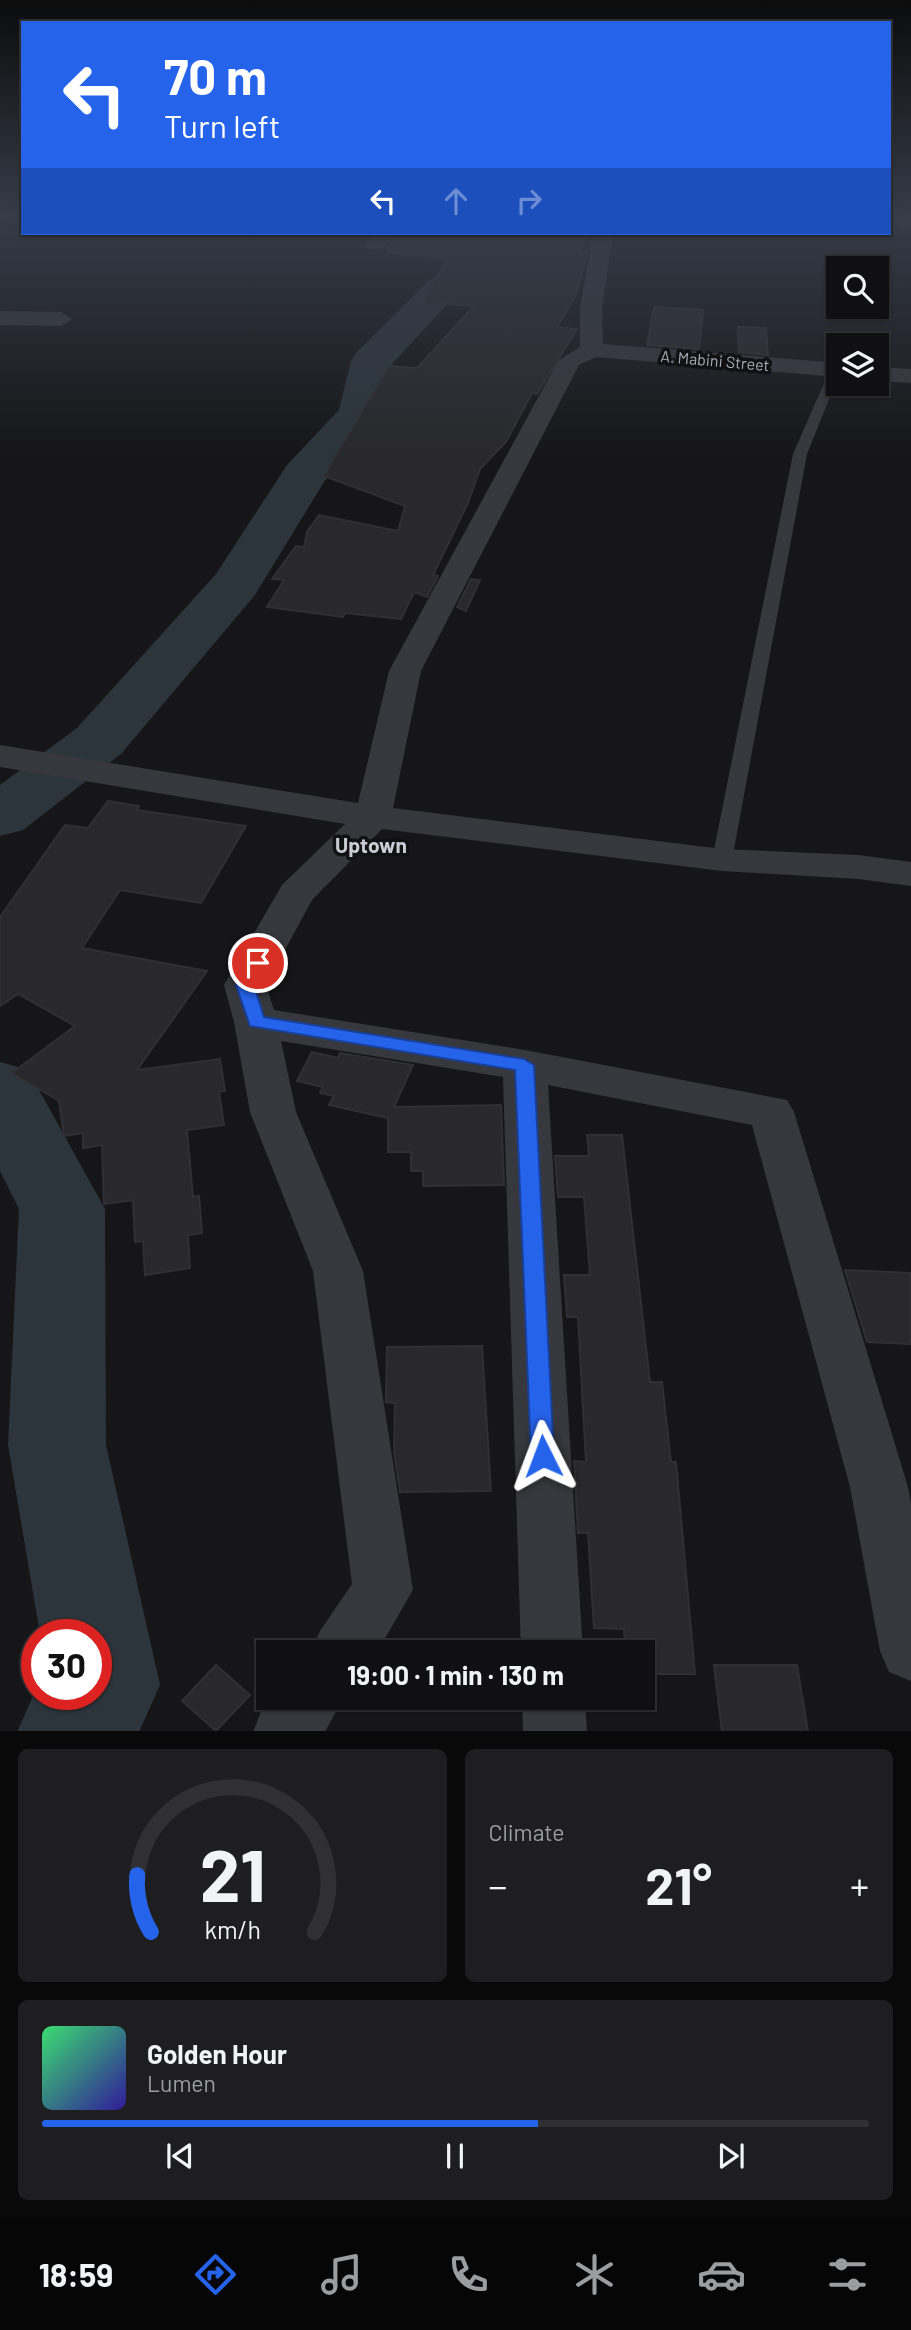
<!DOCTYPE html>
<meta charset="utf-8">
<style>
:root{--surface:#101012;--page:#1e1e20;--text:#f1f3f6;--muted:#9c9d9f;--line:#303032;--accent:#2563eb}
body{margin:0;font-family:Barlow,sans-serif;background:var(--page);color:var(--text);height:100vh;display:flex;flex-direction:column;font-size:26px;white-space:nowrap}
*{box-sizing:border-box;margin:0}
p{font-size:23px;color:var(--muted)}
.icon{flex:none;width:38px;height:38px;fill:none;stroke:currentColor;stroke-width:2;stroke-linecap:round;stroke-linejoin:round}
.map{position:relative;height:1731px;overflow:hidden}
.details{display:flex;flex-direction:column;gap:18px;padding:18px;background:#09090a;flex:1}
.details>*{flex:none}
.hud{position:absolute;left:21px;top:21px;width:870px;height:214px;border-radius:0px;box-shadow:0 2px 5px #0004,0 0 0 2px var(--line);background:#2563eb;color:#fff;overflow:hidden}
.fabs{position:absolute;left:826px;top:256px;display:grid;gap:14px}
.fabs a{display:grid;place-items:center;width:63px;height:63px;border-radius:0px;background:var(--surface);box-shadow:0 2px 5px #0004,0 0 0 2px var(--line);font-size:35px}
.speed{position:absolute;left:21px;top:1619px;display:flex;gap:14px;font-size:35px;font-weight:700;text-align:center}
.speed>*{display:grid;place-content:center;width:91px;height:91px;border-radius:50%;background:var(--surface);box-shadow:0 2px 5px #0004,0 0 0 2px var(--line);line-height:1}
.speed .limit{border:10px solid #d22;background:#fff;color:#111}
.pin{position:absolute;display:grid;place-items:center;width:60px;height:60px;color:#fff;margin:-30px;border:4px solid #fff;border-radius:50%;box-shadow:0 2px 7px #0007}
.me{position:absolute;width:77px;margin:-38px;rotate:357deg;stroke-linejoin:round;filter:drop-shadow(0 0 5px #0008)}
.turn{display:flex;align-items:center;gap:24px;height:147px;padding:0 28px;font-size:32px}
.turn .icon{width:91px;height:91px;stroke-width:2.5}
.turn b{display:block;font-size:49px;line-height:60px}
.lanes{display:flex;align-items:center;height:66px;padding:0 28px;background:#0003;justify-content:center;gap:35px;direction:ltr}
.lanes .off{opacity:.35}
.big{font-size:52px;font-weight:700;line-height:1.1}
.details .widget{flex:1;display:flex;flex-direction:column;justify-content:center;gap:10px;min-width:0;padding:0 24px;border-radius:10px;background:var(--page)}
.details .dial{align-items:center;gap:0}
.dial svg{height:182px;overflow:visible;fill:none;stroke:var(--line);stroke-width:7;stroke-linecap:round;text-anchor:middle}
.dial text{fill:var(--text);stroke:none}
.song{display:flex;align-items:center;gap:21px}
.cover{width:84px;height:84px;border-radius:10px;background:linear-gradient(135deg,hsl(140 70% 55%),hsl(250 70% 35%))}
.played{height:7px;border-radius:4px;background:linear-gradient(90deg,var(--accent) 60%,var(--line) 60%)}
.keys{display:flex;justify-content:space-around;direction:ltr}
.heat{display:flex;justify-content:space-between;align-items:center;font-size:38px;direction:ltr}
.details .tiles{flex:1;display:grid;gap:18px;grid-template-columns:1fr 1fr}
.widget:last-child{grid-column:span 2}
.trip{position:absolute;left:256px;top:1640px;width:399px;height:70px;border-radius:0px;background:var(--surface);box-shadow:0 2px 5px #0004,0 0 0 2px var(--line);font-weight:700;line-height:70px;text-align:center}
.menu{display:flex;height:112px;justify-content:space-around;align-items:center;background:#060607;color:var(--muted)}
.menu .icon{width:49px;height:49px}
.menu .selected{color:var(--accent)}
.menu b{font-size:32px;color:var(--text)}
.map>svg:first-child{display:block}
.lines{fill:none;stroke-linecap:round;stroke-linejoin:round}
.river{fill:#2c353c;fill-rule:evenodd}
.building{fill:#29292c;stroke:#303034;stroke-width:2}
.service{fill:#37383d;fill-rule:evenodd}
.minor{fill:#37383d;fill-rule:evenodd}
.route{fill:#2563eb;stroke:#184099;stroke-width:2}
.labels{text-anchor:middle;dominant-baseline:central;stroke-width:7;stroke-linejoin:round;paint-order:stroke}
.far-street-label{font-size:16px;fill:#a8adb8;stroke:#111113}
.neighbourhood-label{font-size:21px;font-weight:bold;fill:#c9ccd4;stroke:#111113}
</style>
<div class="map">
<svg width="911" height="1732" viewBox="0 0 911 1732">
<rect width="100%" height="100%" fill="#161618"/>
<g class="lines">
<g class="river">
<path d="M494,233H528L526,248L521,256L454,297L392,364L382,413L376,422L324,482L255,595L121,754L23,830L0,836V785L77,728L216,574L287,465L339,410L351,361L357,352L428,281L491,243Z"/>
<path d="M0,1062L28,1070L105,1209L106,1445L160,1685L139,1732H17L37,1687V1694H96V1634H40L8,1445L19,1209L0,1171Z"/>
</g>
</g>
<g class="building">
<path d="M402,233H573L571,235L586,236L580,252H587L576,295L557,327L577,329L537,394L532,393L506,442L480,469L468,503L433,575L438,576L427,597L414,592L401,619L345,613L343,617L267,607L284,580L272,579L296,546L304,547L307,532L319,515L398,531L405,506L324,476L389,366L417,368L474,306L424,302L447,259L387,252V247Z"/>
<path d="M654,307L703,310L699,349L647,345Z"/>
<path d="M738,327L766,328L768,355L739,352Z"/>
<path d="M471,579L480,580L466,611L457,607Z"/>
<path d="M108,801L139,806L137,810L246,826L201,903L120,890L82,948L207,971L137,1070L220,1059L225,1091L219,1092L224,1125L187,1130L193,1197L199,1196L202,1233L188,1235L190,1268L145,1275L143,1241L135,1242L133,1200L104,1204L102,1145L83,1148V1133L64,1136L59,1101L12,1073L75,1026L18,994L0,1006V917L65,825L88,828Z"/>
<path d="M312,1052L338,1058L340,1053L413,1065L394,1107L501,1105L504,1185L423,1186V1171H411V1152H388V1118L329,1105L334,1096L320,1093L323,1087L297,1081Z"/>
<path d="M587,1135H622L650,1382H662L671,1462H676L695,1674H642V1652H626L624,1629L594,1628L588,1533H578L574,1461L586,1462L578,1317H567L564,1275H590L584,1197H558L555,1156H589Z"/>
<path d="M845,1270L911,1273V1344L867,1342Z"/>
<path d="M482,1346L491,1491L400,1492L394,1452L395,1403L386,1402L387,1347Z"/>
<path d="M216,1665L250,1695L216,1731L182,1701Z"/>
<path d="M714,1665H797L808,1732H722Z"/>
</g>
<g class="lines">
<path class="service" d="M831,367H838V377L807,454L732,860L722,866L712,860L793,454Z"/>
<g class="minor">
<path d="M889,215L911,218V230L889,227Z"/>
<path d="M378,233H400L381,249H367L364,245Z"/>
<path d="M593,233H613L602,308L603,344L838,363V377L596,357L579,365L421,671L393,808L722,849L858,855L911,862V886L858,879L722,871L382,829L312,900L266,985L274,1010L525,1050L787,1100L794,1112L908,1487L911,1504V1681L889,1672L880,1651L850,1487L752,1125L548,1085L583,1652H521L503,1077L281,1041L296,1112L363,1271L413,1590L377,1652H311L320,1631L352,1584L313,1271L250,1112L234,1022L224,985L282,885L345,824L0,767V745L358,803L389,671L558,361L580,347V308Z"/>
<path d="M0,311L61,312L72,319L61,326L0,325Z"/>
<path d="M877,367L911,369V383L877,381Z"/>
<path d="M272,1698H343L325,1732H253L262,1709Z"/>
<path d="M522,1698H585L587,1732H523Z"/>
</g>
</g>
<linearGradient id="sky" x2="0" y2="1"><stop stop-color="#0c0c0d"/><stop offset="0.47" stop-color="#363c48"/><stop offset="1" stop-color="#363c48" stop-opacity="0"/></linearGradient>
<rect width="911" height="455" fill="url(#sky)"/>
<path class="route" d="M258,957L267,963L254,985L264,1017L524,1059L534,1065L554,1456L551,1464L543,1467L534,1464L531,1456L515,1070L250,1026L236,985L252,959Z"/>
<g class="labels">
<g class="far-street-label">
<text transform="translate(715 360) rotate(5)">A. Mabini Street</text>
</g>
<g class="neighbourhood-label">
<text x="371" y="844">Uptown</text>
</g>
</g>
</svg>
<div class="fabs">
<a><svg class="icon" aria-label="search" viewBox="0 0 24 24"><circle cx="10" cy="10" r="6"/><path d="M15 15l6 6"/></svg></a>
<a><svg class="icon" aria-label="layers" viewBox="0 0 24 24"><path d="M12 4l9 5-9 5-9-5zM3 14l9 5 9-5"/></svg></a>
</div>
<div class="speed"><div class="limit">30</div></div>
<div class="pin" style="left:258px;top:963px;background:#d93025"><svg class="icon" aria-label="arrive" viewBox="0 0 24 24"><path d="M6 21V4h12l-3 4 3 4H6"/></svg></div>
<svg class="me" style="left:543px;top:1456px" viewBox="-20 -20 40 40"><path d="M0-17L14 15 0 8-14 15z" fill="#2563eb" stroke="#fff" stroke-width="4"/></svg>
<div class="trip">19:00 · 1 min · 130 m</div>
<div class="hud">
<div class="turn"><svg class="icon" aria-label="left" viewBox="0 0 24 24"><path d="M17 20v-9H6M10 6l-5 5 5 5"/></svg><div><b>70 m</b>Turn left</div></div>
<div class="lanes"><svg class="icon" aria-label="left" viewBox="0 0 24 24"><path d="M17 20v-9H6M10 6l-5 5 5 5"/></svg><svg class="icon off" aria-label="ahead" viewBox="0 0 24 24"><path d="M12 20V5M6 11l6-6 6 6"/></svg><svg class="icon off" aria-label="right" viewBox="0 0 24 24"><path d="M7 20v-9h11M14 6l5 5-5 5"/></svg></div>
</div>
</div>
<section class="details">
<div class="tiles">
<div class="widget dial"><svg viewBox="0 0 100 80">
<path d="M14 69A42 42 0 1 1 86 69"/>
<path d="M14 69A42 42 0 0 1 8 44" stroke="#2563eb"/>
<text x="50" y="56" font-size="32" font-weight="700">21</text>
<text x="50" y="72" font-size="11">km/h</text>
</svg></div>
<div class="widget"><p>Climate</p>
<div class="heat"><a>−</a><b class="big">21°</b><a>+</a></div>
</div>
<div class="widget">
<div class="song"><i class="cover"></i><div><b>Golden Hour</b><p>Lumen</p></div></div>
<div class="played"></div>
<div class="keys"><svg class="icon" aria-label="previous" viewBox="0 0 24 24"><path d="M18 5L8 12l10 7zM5 5v14"/></svg><svg class="icon" aria-label="pause" viewBox="0 0 24 24"><path d="M8 5v14M16 5v14"/></svg><svg class="icon" aria-label="next" viewBox="0 0 24 24"><path d="M6 5l10 7-10 7zM19 5v14"/></svg></div>
</div>
</div>
</section>
<nav class="menu">
<b>18:59</b>
<svg class="icon selected" aria-label="directions" viewBox="0 0 24 24"><path d="M12 3l9 9-9 9-9-9zM9 14v-3h6M13 9l2 2-2 2"/></svg>
<svg class="icon" aria-label="music" viewBox="0 0 24 24"><path d="M9 18V5l10-2v13"/><circle cx="6" cy="18" r="3"/><circle cx="16" cy="16" r="3"/></svg>
<svg class="icon" aria-label="phone" viewBox="0 0 24 24"><path d="M5 4h4l2 5-3 2q2 4 5 5l2-3 5 2v4C11 20 4 13 5 4z"/></svg>
<svg class="icon" aria-label="climate" viewBox="0 0 24 24"><path d="M12 3v18M4 7l16 10M4 17L20 7"/></svg>
<svg class="icon" aria-label="car" viewBox="0 0 24 24"><path d="M5 17H2v-5l4-1 3-4h7l3 4 3 1v5h-3M9 17h6M6 11h13"/><circle cx="7" cy="17" r="2"/><circle cx="17" cy="17" r="2"/></svg>
<svg class="icon" aria-label="filters" viewBox="0 0 24 24"><path d="M4 7h16M4 17h16"/><circle cx="9" cy="7" r="2"/><circle cx="15" cy="17" r="2"/></svg>
</nav>
